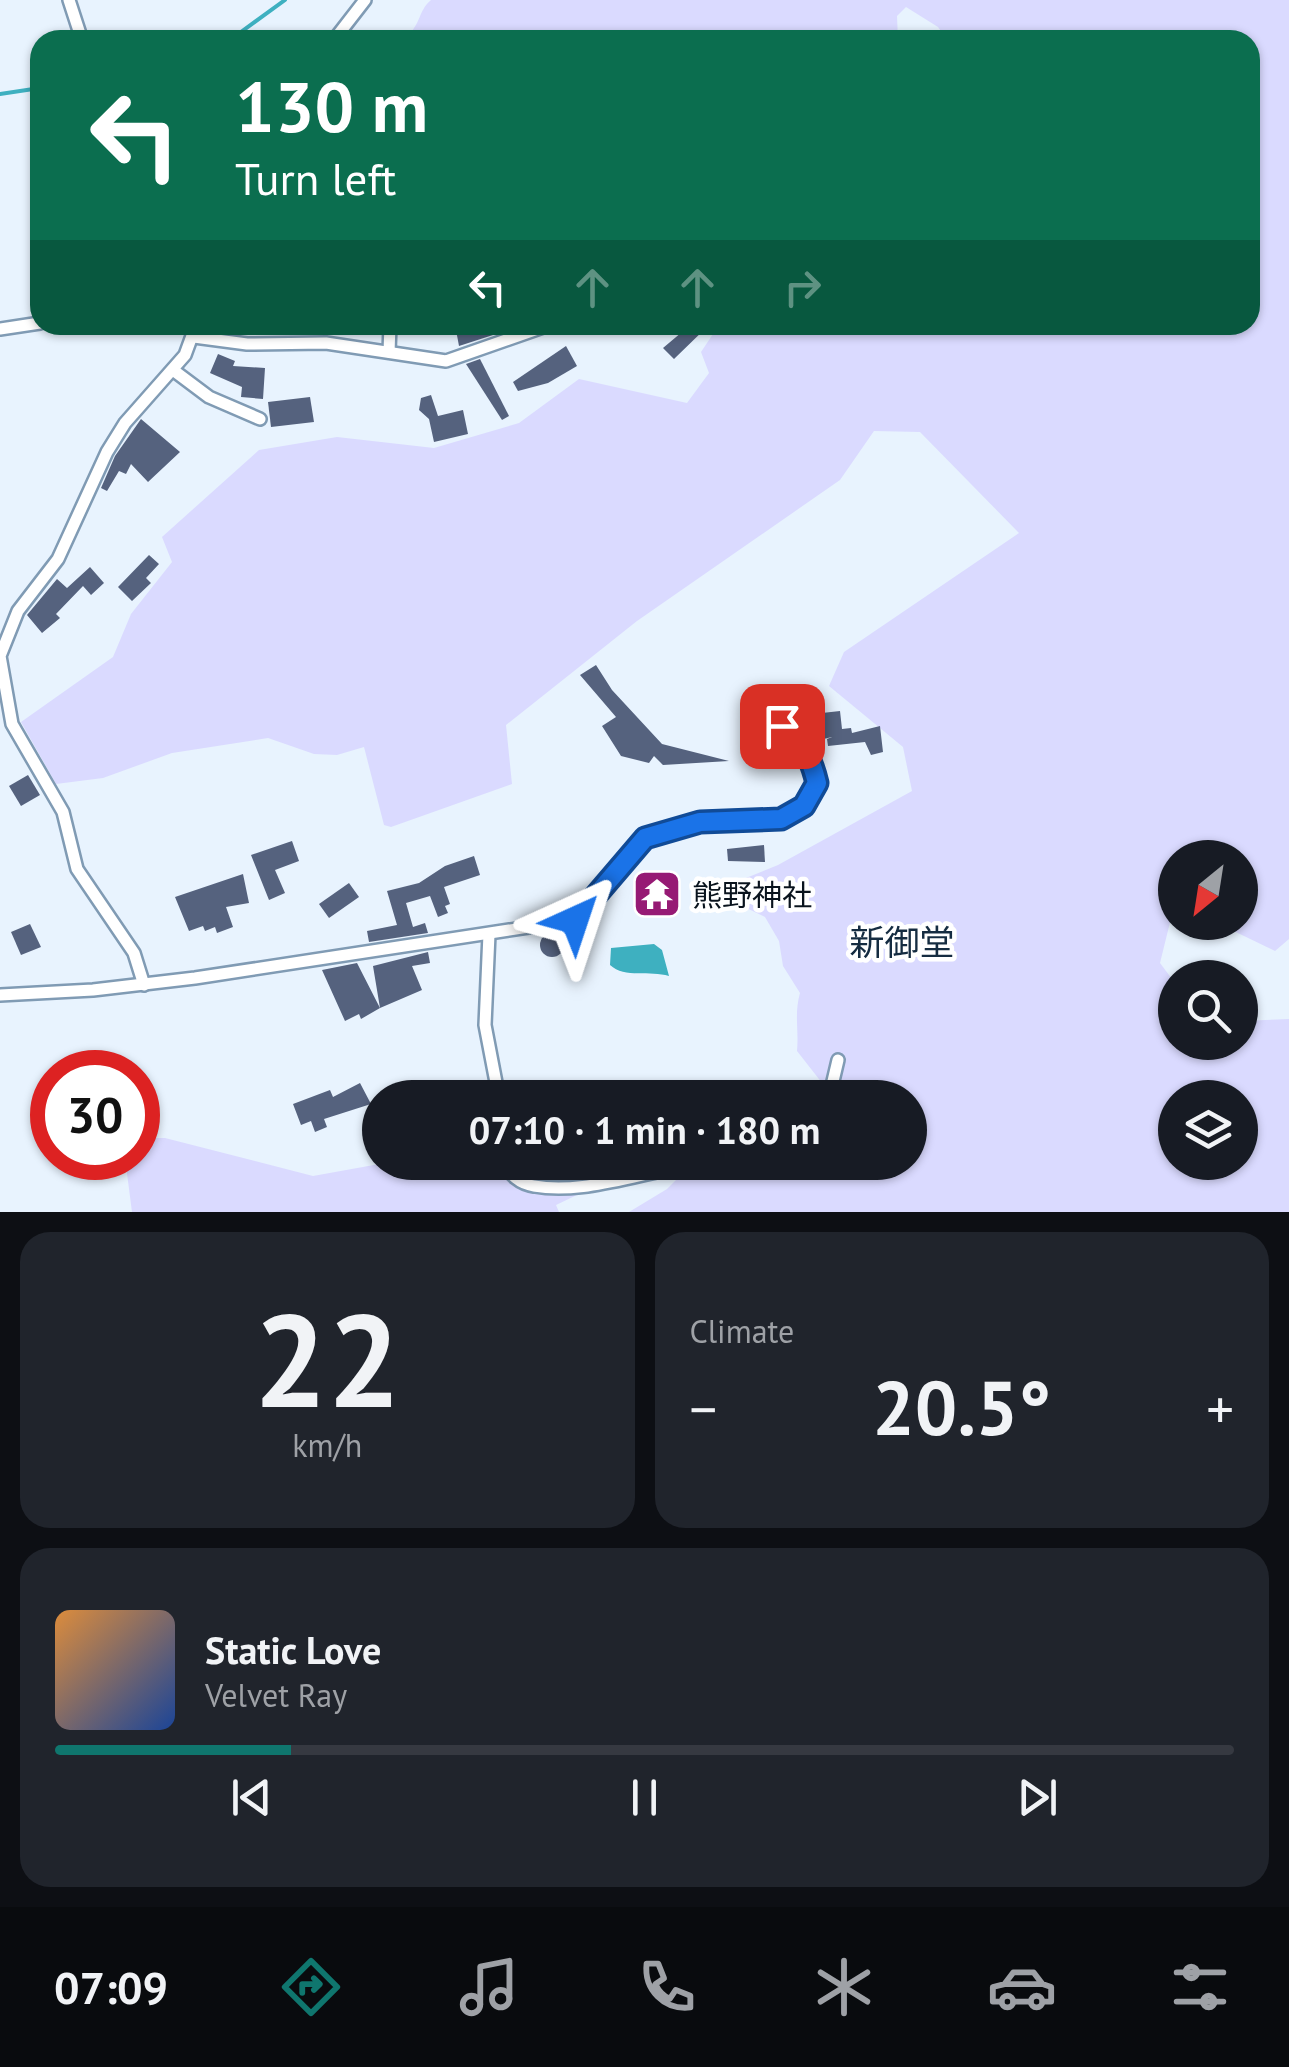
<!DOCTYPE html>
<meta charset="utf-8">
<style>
:root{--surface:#171b24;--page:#20242c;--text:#f1f3f6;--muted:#9ea1a6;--line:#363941;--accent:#0f766e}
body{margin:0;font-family:"PT Sans","Noto Sans JP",sans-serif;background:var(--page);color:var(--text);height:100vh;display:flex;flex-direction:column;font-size:38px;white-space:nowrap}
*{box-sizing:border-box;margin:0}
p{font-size:32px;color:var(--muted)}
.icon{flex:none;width:55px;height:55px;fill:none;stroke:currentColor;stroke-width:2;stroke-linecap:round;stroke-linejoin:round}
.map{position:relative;height:1212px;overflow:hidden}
.panel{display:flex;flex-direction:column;gap:20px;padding:20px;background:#0d0f14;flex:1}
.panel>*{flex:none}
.banner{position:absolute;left:30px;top:30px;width:1230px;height:305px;border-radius:30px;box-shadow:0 2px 8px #0004;background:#0b6e4f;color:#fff;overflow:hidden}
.needle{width:65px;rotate:210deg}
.tools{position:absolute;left:1158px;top:840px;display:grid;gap:20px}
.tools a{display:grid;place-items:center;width:100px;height:100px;border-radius:50%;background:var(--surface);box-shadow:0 2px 8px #0004;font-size:50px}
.speed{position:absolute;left:30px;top:1050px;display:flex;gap:20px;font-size:50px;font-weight:700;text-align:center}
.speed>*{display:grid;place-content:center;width:130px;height:130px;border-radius:50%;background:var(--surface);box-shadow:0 2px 8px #0004;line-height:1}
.speed .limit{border:15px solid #d22;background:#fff;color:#111}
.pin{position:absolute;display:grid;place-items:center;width:85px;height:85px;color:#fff;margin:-42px;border-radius:20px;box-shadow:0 5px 15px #0006}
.me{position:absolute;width:110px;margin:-55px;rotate:42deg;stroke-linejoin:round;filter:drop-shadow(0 0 8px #0008)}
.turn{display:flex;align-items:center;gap:35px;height:210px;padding:0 40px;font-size:45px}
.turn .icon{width:130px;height:130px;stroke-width:2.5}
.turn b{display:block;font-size:70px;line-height:85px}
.lanes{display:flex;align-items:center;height:95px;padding:0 40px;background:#0003;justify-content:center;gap:50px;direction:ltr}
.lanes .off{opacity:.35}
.big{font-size:75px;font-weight:700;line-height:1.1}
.panel .tile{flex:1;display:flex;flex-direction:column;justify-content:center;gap:15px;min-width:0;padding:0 35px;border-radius:30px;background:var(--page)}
.panel .dial{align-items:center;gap:0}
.dial b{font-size:130px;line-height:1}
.song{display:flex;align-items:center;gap:30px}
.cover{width:120px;height:120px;border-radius:15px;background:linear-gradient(135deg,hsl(30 70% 55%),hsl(220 70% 35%))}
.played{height:10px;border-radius:5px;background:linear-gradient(90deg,var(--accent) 20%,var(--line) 20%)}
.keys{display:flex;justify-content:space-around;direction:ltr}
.heat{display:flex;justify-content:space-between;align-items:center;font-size:55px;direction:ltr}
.panel .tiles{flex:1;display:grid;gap:20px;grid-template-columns:1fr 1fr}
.tile:last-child{grid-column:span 2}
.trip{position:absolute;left:362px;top:1080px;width:565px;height:100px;border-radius:50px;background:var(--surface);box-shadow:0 2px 8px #0004;font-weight:700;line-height:100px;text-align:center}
.tab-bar{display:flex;height:160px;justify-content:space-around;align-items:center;background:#090b0e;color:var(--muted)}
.tab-bar .icon{width:70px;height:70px}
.tab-bar .selected{color:var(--accent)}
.tab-bar b{font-size:45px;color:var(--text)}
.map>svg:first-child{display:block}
.green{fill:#dadaff;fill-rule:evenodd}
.water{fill:#3eb0c0}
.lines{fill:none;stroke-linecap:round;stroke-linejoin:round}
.stream{stroke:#3eb0c0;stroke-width:4}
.building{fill:#55627e}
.street-casing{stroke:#809bb4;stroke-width:16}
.street{stroke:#fff;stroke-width:11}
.route-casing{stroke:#114b97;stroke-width:25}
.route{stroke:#1a73e8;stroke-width:18}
.labels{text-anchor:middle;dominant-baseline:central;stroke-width:9;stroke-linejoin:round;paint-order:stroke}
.poi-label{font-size:30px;fill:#09131d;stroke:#fff;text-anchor:start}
.quarter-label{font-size:35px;fill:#152c41;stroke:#fff}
</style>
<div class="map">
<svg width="1289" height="1212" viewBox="0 0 1289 1212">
<rect width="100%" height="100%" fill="#e8f3fe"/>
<g class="green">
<path d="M431,0H1289V939L1275,951L1217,923L1240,922V858H1175V902L1160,963L1175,983V1042H1240V1021L1289,1019V1212H629L667,1189L693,1163L757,1176L791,1163L910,1162V1098L833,1097L797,1051C799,1030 794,1014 800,993L783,966L779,941L765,917L730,900L731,884L778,865L912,791L903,747L829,686L844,652L1019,533L920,432L874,431L840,480L637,621L506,725L512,784L391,827L384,825L364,747L337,755L314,754L268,738L172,753L103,778L56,784L21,722L113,657L131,614L172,562L162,537L259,450L337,437L434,448L519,423L579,379L687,403L709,373L701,352L719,325H1250V40H947L938,27L906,7L897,16L898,40H403C422,25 417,12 431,0ZM1175,1098H1240V1162H1175Z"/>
<path d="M138,1138H165L313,1176L385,1163H501C512,1203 552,1185 579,1194L556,1205L559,1212H132L125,1158H138Z"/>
</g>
<path class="water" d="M654,944L662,950L669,976C650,970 625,979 610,965L611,948Z"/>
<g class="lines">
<g class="stream">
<path d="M230,40L285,0"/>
<path d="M0,94L40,88"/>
</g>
</g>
<g class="building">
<path d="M455,325H490L493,335L459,346Z"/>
<path d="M675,325H709L674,359L663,348L682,332Z"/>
<path d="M566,346L577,366L548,383L518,391L513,382Z"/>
<path d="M218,354L235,361L233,366L265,368L263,399L241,397L242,387L210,373Z"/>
<path d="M480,359L509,416L502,420L466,364Z"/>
<path d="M431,395L438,416L463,410L468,434L434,442L429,419L419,410L421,398Z"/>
<path d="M310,397L314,422L271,427L268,402Z"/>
<path d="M141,419L180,452L148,482L131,464L126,474L119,471L107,491L101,488L115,456Z"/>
<path d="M149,555L159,564L146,578L151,583L132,601L118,587Z"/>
<path d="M90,567L104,583L91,595L83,586L56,614L60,618L42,633L27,615L57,579L67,588Z"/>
<path d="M596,665L612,690L662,744L729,761L663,765L654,756L649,763L621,756L602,726L616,717L580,675Z"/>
<path d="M840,711L842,729L851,728L852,733L880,726L883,752L871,755L865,742L828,746L827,739L832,737L811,742L804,715Z"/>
<path d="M28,775L40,795L21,806L9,786Z"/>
<path d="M292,841L299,861L275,870L285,893L269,900L251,855Z"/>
<path d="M764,845L765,862L728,861L727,849Z"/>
<path d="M474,856L480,875L444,887L450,904L445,906L448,913L438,917L430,896L406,903L413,927L425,923L428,933L369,942L367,931L397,925L387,891L419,883L445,866Z"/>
<path d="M243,874L249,903L226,907L233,927L217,933L215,927L205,931L203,926L189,931L175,897Z"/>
<path d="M349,883L359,897L329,918L319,904Z"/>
<path d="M30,924L41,947L21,955L11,932Z"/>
<circle cx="552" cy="945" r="12"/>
<path d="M428,952L430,963L412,966L422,990L380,1008L373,966Z"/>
<path d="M357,963L380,1008L361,1019L359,1014L345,1021L322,970Z"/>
<path d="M360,1083L371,1104L324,1119L327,1127L315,1132L311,1121L301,1125L293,1104L330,1090L333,1097Z"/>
</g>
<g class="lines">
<g class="street-casing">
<g id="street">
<path d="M69,0L82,40"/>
<path d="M334,40L365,0"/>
<path d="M0,329L40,323"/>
<path d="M194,337L247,344L326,343L446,361L549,325"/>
<path d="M389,352L390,325"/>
<path d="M173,370L209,397L260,419"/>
<path d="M489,934L485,1025L499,1098"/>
<path d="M144,985L134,953L77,869L63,812L12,724L0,656L18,611L58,559L107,452L125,423L185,355L196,325"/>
<path d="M0,995L93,990L195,978L575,920L645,838L700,821L781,819L804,807L817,783C811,758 803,741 783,726"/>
<path d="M829,1098L838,1060"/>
<path d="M505,1162C509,1175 520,1184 534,1186C589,1196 649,1167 706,1166C732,1166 758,1173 783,1162"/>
</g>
</g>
<use href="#street" class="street"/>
</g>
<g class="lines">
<g class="route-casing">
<path id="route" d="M575,920L645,838L700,822L781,819L804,806L817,783C811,758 803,741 782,726"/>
</g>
<use href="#route" class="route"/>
</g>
<defs>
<g id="temple-square" transform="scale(2.5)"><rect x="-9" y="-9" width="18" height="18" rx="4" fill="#961a74" stroke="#fff"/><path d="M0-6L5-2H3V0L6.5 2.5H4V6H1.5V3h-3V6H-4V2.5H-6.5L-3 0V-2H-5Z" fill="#fff"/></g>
</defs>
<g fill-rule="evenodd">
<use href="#temple-square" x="657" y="894"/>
</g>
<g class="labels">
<g class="poi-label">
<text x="692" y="894">熊野神社</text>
</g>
<g class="quarter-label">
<text x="902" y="942">新御堂</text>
</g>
</g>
</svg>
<div class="tools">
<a><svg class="needle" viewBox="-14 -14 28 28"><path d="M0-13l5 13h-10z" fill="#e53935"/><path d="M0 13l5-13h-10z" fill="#9ea1a6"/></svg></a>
<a><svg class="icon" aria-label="search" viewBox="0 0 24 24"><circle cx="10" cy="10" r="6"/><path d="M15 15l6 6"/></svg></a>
<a><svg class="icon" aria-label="layers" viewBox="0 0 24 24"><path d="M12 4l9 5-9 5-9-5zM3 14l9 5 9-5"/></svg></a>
</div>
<div class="speed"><div class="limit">30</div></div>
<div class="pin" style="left:782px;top:726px;background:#d93025"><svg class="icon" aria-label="arrive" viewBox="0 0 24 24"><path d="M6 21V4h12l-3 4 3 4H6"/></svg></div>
<svg class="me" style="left:575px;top:920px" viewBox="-20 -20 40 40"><path d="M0-17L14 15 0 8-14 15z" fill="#1a73e8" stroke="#fff" stroke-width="4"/></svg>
<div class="trip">07:10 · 1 min · 180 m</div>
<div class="banner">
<div class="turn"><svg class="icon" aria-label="left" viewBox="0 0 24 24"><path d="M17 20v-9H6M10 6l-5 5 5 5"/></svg><div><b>130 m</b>Turn left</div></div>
<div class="lanes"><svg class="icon" aria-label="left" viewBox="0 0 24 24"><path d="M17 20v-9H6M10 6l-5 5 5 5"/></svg><svg class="icon off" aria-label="ahead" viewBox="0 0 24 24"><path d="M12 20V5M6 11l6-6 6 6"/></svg><svg class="icon off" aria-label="ahead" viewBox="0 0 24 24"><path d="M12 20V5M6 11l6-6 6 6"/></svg><svg class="icon off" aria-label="right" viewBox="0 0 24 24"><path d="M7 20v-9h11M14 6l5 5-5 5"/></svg></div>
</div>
</div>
<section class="panel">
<div class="tiles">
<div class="tile dial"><b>22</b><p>km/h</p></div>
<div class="tile"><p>Climate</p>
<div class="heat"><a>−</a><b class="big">20.5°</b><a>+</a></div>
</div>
<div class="tile">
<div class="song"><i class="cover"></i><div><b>Static Love</b><p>Velvet Ray</p></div></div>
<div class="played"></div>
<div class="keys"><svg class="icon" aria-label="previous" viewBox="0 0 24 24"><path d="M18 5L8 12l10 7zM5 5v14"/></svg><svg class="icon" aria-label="pause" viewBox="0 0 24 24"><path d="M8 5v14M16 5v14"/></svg><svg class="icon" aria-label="next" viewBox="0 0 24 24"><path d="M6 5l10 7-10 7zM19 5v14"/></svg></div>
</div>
</div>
</section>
<nav class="tab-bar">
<b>07:09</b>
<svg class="icon selected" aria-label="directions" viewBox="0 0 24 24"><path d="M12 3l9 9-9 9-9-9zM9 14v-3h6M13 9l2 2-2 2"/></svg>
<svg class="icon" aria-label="music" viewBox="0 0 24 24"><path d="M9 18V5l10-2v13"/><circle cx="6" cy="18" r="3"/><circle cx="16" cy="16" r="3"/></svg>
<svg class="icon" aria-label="phone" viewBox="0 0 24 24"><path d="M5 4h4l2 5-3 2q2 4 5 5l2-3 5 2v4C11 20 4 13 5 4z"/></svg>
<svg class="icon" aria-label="climate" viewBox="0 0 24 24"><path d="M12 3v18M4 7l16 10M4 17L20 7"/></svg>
<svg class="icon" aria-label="car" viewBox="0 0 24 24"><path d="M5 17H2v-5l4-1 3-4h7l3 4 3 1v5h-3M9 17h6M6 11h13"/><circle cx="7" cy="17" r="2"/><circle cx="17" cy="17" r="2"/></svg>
<svg class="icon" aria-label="filters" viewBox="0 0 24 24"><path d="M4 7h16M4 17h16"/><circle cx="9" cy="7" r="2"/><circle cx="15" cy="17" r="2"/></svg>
</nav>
